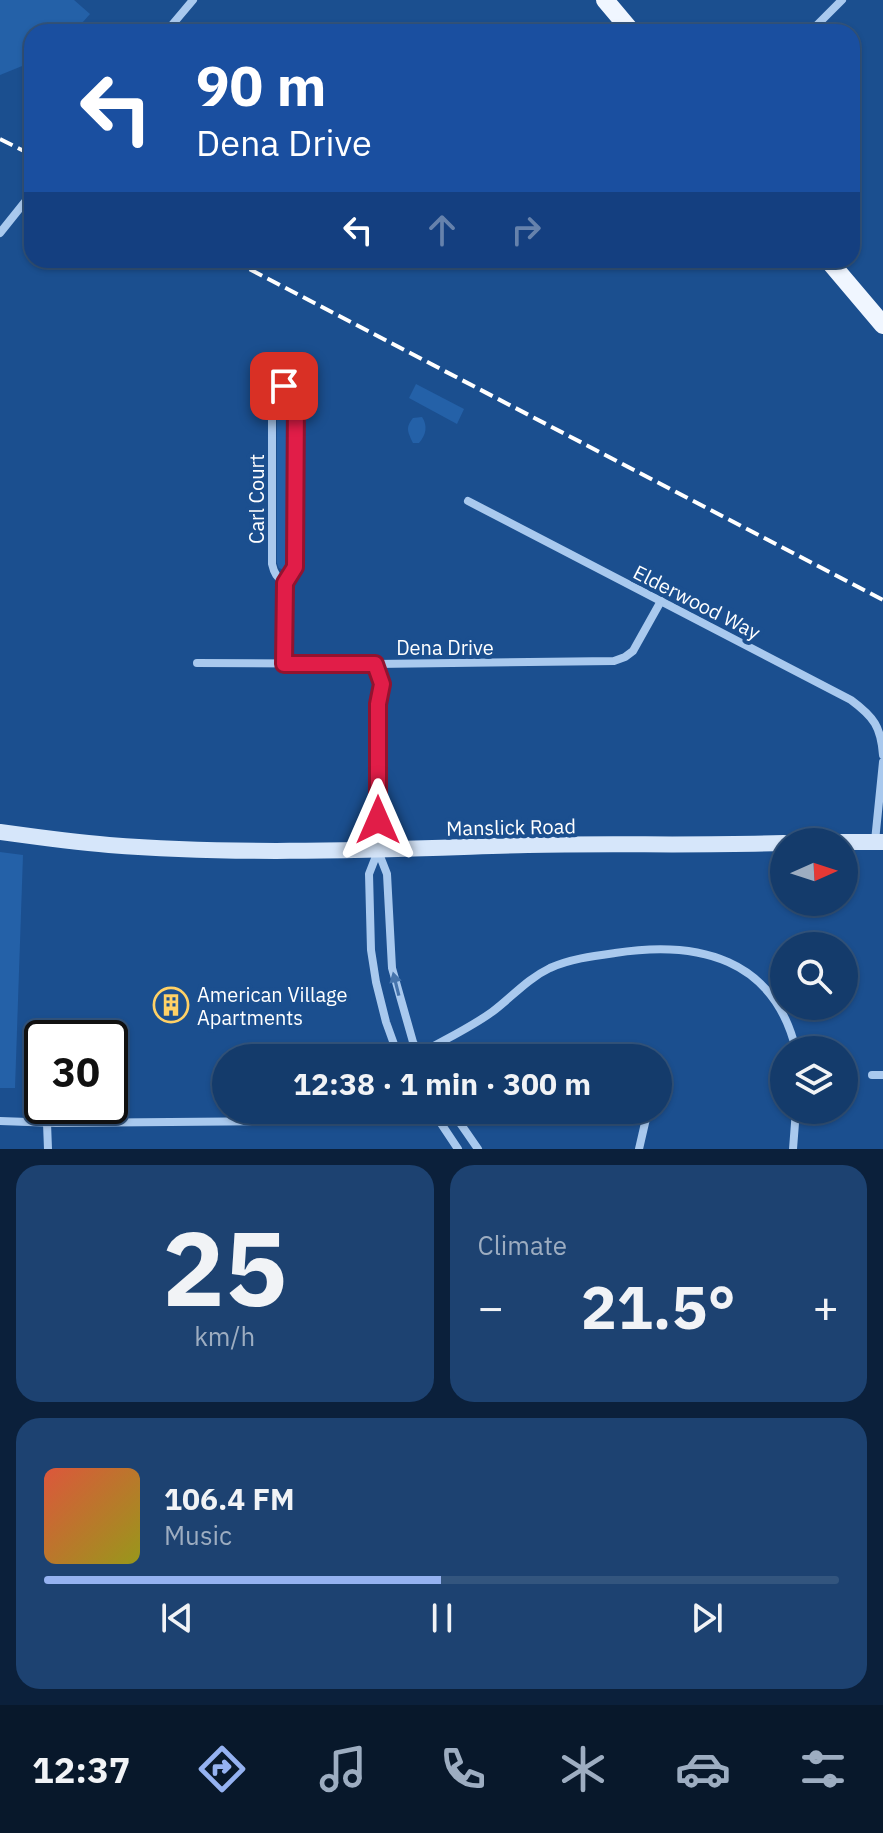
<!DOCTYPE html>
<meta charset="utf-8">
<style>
:root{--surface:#143b6b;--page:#1d4271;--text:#f1f3f6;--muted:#9dadc1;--line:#33557e;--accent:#95b2f1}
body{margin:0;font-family:"IBM Plex Sans",sans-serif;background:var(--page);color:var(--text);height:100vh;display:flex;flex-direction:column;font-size:30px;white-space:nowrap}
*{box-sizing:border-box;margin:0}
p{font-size:26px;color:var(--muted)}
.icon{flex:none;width:44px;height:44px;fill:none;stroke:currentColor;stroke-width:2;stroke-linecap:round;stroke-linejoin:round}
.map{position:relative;height:1149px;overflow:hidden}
.panel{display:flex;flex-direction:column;gap:16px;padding:16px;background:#0b203b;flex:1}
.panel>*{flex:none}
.guide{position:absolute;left:24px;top:24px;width:836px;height:244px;border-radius:24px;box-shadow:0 2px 6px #0004,0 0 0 2px var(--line);background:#1a4fa0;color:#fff;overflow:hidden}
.needle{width:52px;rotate:87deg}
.controls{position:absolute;left:770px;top:828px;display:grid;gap:16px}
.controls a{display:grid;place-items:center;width:88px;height:88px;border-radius:50%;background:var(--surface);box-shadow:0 2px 6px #0004,0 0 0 2px var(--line);font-size:40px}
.speed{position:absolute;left:24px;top:1020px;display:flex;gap:16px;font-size:40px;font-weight:700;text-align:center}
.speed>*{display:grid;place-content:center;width:104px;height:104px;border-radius:50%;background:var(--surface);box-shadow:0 2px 6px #0004,0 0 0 2px var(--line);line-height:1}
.speed .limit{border:4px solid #111;border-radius:12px;background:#fff;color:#111}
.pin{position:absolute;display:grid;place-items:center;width:68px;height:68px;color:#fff;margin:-34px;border-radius:16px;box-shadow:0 4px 12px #0006}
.me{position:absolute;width:88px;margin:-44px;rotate:0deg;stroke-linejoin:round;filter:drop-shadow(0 0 6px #0008)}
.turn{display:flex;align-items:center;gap:28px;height:168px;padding:0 40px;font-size:36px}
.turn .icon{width:104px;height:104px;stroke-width:2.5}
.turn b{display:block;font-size:56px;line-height:68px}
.lanes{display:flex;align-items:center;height:76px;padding:0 40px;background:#0003;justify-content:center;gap:40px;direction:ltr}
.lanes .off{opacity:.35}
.big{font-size:60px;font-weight:700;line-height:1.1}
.panel .widget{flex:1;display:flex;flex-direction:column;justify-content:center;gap:12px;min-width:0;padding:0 28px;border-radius:24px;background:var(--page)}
.panel .dial{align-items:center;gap:0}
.dial b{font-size:104px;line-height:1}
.song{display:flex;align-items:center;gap:24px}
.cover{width:96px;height:96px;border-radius:12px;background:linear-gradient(135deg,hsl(10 70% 55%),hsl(60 70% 35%))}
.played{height:8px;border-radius:4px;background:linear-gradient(90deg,var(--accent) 50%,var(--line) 50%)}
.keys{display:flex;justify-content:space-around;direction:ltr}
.heat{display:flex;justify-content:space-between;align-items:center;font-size:44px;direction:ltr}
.panel .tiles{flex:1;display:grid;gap:16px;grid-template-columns:1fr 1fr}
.widget:last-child{grid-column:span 2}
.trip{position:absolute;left:212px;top:1044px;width:460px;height:80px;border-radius:40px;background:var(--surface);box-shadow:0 2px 6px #0004,0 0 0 2px var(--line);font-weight:700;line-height:80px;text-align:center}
.menu{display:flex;height:128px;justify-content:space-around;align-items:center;background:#08182b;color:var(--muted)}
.menu .icon{width:56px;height:56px}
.menu .active{color:var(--accent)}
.menu b{font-size:36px;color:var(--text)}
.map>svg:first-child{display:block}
.green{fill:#2461a8}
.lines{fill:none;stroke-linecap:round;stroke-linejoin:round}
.street{stroke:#a9c9ee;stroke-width:8}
.secondary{stroke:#d6e6fa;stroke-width:16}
.primary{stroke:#f0f6ff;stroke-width:18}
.rail{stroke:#fff;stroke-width:4;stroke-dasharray:14 6;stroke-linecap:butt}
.oneway{fill:#4674ac}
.route-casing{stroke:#92132f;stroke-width:20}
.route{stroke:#e11d48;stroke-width:14}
.labels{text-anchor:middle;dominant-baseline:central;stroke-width:8;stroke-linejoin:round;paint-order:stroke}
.street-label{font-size:20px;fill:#fff;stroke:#1b4f8f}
.poi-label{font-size:20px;fill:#fff;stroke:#1b4f8f;text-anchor:start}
</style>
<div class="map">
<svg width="883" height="1149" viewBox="0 0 883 1149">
<rect width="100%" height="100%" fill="#1b4f8f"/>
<g class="green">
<path d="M0,0H74L90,14L74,32H32V62L0,75Z"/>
<path d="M416,384L464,409L457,424L409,398Z"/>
<path d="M283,392L289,395L290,401V562L289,568L284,570L279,568L277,563V398Z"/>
<path d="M422,417C428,426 426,435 419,443H413C408,432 405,428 413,418Z"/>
<path d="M0,852L23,855L15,1088H0Z"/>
</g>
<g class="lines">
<g class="street">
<path d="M166,32L193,0"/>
<path d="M810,32L842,0"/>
<path d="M0,233L32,193"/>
<path d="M468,501L851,700C874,717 881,727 883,755"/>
<path d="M197,663L375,664L614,661L625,657L633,651L661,601"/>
<path d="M284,664L285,583L295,567L296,397C292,385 286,385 275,388L272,398V564C274,573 277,578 285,583"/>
<path d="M375,664L382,684L378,704V851L387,874L392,968L413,1042L421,1058"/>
<path d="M875,841L883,762"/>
<path d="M378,851L369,874L371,950L376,982L386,1022L399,1058"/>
<path d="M413,1058C439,1042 467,1030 492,1012C512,997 527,979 550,968C570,959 593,956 615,953C698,940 774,958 796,1050"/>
<path d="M872,1075H883"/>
<path d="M432,1110L458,1149"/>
<path d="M451,1110L478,1149"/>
<path d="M0,1121L56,1123L297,1121L320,1118L340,1110"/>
<path d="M47,1123L48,1149"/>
<path d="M639,1149L648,1110"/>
<path d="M793,1149L796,1110"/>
</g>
<g class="secondary">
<path d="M0,832C36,837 72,842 109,845C247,856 390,849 528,845C614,843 699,846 784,843"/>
<path d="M807,842H883"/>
</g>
<g class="primary">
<path d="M605,0L632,32"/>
<path d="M828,260L883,325"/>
</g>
<g class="rail">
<path d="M0,139L32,155"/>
<path d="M232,260L883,600"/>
</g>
</g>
<defs><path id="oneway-solid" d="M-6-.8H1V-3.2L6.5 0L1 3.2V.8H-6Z" transform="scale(2)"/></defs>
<use class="oneway" href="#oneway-solid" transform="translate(396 984) rotate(-104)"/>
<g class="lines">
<g class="route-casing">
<path id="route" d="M284,386C292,386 294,390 296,397L295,567L285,583L284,664H375L382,684L378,704V820"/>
</g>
<use href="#route" class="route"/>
</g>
<defs>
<g id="building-ring" transform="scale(1.8)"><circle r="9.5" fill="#1b4f8f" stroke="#ffd166" stroke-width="1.5"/><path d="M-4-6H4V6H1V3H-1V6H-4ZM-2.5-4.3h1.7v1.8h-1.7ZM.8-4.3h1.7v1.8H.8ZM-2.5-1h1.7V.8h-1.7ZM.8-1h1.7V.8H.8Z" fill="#ffd166"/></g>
</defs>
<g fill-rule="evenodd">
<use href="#building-ring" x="171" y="1005"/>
</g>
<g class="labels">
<g class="street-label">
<text transform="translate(256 499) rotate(-90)">Carl Court</text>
<text transform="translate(697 602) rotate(27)">Elderwood Way</text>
<text x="445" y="647">Dena Drive</text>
<text transform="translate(511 827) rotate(-1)">Manslick Road</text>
</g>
<g class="poi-label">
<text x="197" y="994">American Village<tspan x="197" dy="23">Apartments</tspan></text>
</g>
</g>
</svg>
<div class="controls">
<a><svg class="needle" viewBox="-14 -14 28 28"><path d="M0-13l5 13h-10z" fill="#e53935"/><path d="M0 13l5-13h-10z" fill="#9dadc1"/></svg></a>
<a><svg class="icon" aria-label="search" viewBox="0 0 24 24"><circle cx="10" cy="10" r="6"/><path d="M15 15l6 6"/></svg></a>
<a><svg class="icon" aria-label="layers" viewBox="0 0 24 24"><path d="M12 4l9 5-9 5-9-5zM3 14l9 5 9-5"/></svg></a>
</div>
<div class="speed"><div class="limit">30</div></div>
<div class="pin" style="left:284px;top:386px;background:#d93025"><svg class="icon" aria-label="arrive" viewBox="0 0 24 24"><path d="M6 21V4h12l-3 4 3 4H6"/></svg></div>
<svg class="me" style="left:378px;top:820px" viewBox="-20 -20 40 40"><path d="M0-17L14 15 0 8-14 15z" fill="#e11d48" stroke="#fff" stroke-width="4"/></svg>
<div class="trip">12:38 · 1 min · 300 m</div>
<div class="guide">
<div class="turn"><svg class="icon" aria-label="left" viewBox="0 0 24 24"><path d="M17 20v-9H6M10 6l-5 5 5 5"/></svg><div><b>90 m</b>Dena Drive</div></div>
<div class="lanes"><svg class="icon" aria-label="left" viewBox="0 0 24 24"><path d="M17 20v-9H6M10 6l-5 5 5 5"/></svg><svg class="icon off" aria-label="ahead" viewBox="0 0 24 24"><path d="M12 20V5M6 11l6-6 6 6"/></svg><svg class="icon off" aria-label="right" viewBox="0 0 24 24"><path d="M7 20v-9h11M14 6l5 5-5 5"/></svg></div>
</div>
</div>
<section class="panel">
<div class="tiles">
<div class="widget dial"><b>25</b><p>km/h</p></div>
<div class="widget"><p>Climate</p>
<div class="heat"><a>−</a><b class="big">21.5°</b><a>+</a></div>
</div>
<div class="widget">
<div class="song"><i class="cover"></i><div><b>106.4 FM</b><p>Music</p></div></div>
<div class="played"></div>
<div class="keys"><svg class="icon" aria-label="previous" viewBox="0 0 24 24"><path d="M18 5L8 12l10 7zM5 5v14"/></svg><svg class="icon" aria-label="pause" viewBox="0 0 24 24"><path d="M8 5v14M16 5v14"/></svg><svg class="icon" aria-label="next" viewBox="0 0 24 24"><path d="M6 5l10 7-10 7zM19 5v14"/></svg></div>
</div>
</div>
</section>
<nav class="menu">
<b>12:37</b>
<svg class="icon active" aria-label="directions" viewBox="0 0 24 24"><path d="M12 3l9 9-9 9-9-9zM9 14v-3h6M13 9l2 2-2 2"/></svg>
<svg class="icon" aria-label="music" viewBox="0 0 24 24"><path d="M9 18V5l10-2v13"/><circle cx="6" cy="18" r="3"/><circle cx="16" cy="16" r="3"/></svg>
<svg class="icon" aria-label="phone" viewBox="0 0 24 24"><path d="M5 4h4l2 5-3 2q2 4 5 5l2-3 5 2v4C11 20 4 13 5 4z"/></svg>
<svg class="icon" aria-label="climate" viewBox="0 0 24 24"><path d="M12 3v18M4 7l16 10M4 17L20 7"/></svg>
<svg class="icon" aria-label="car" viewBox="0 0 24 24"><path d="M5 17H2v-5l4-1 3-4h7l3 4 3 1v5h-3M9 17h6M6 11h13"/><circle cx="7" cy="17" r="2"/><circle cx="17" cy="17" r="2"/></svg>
<svg class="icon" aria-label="filters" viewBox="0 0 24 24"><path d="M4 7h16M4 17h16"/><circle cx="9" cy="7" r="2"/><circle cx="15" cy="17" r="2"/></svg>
</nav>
